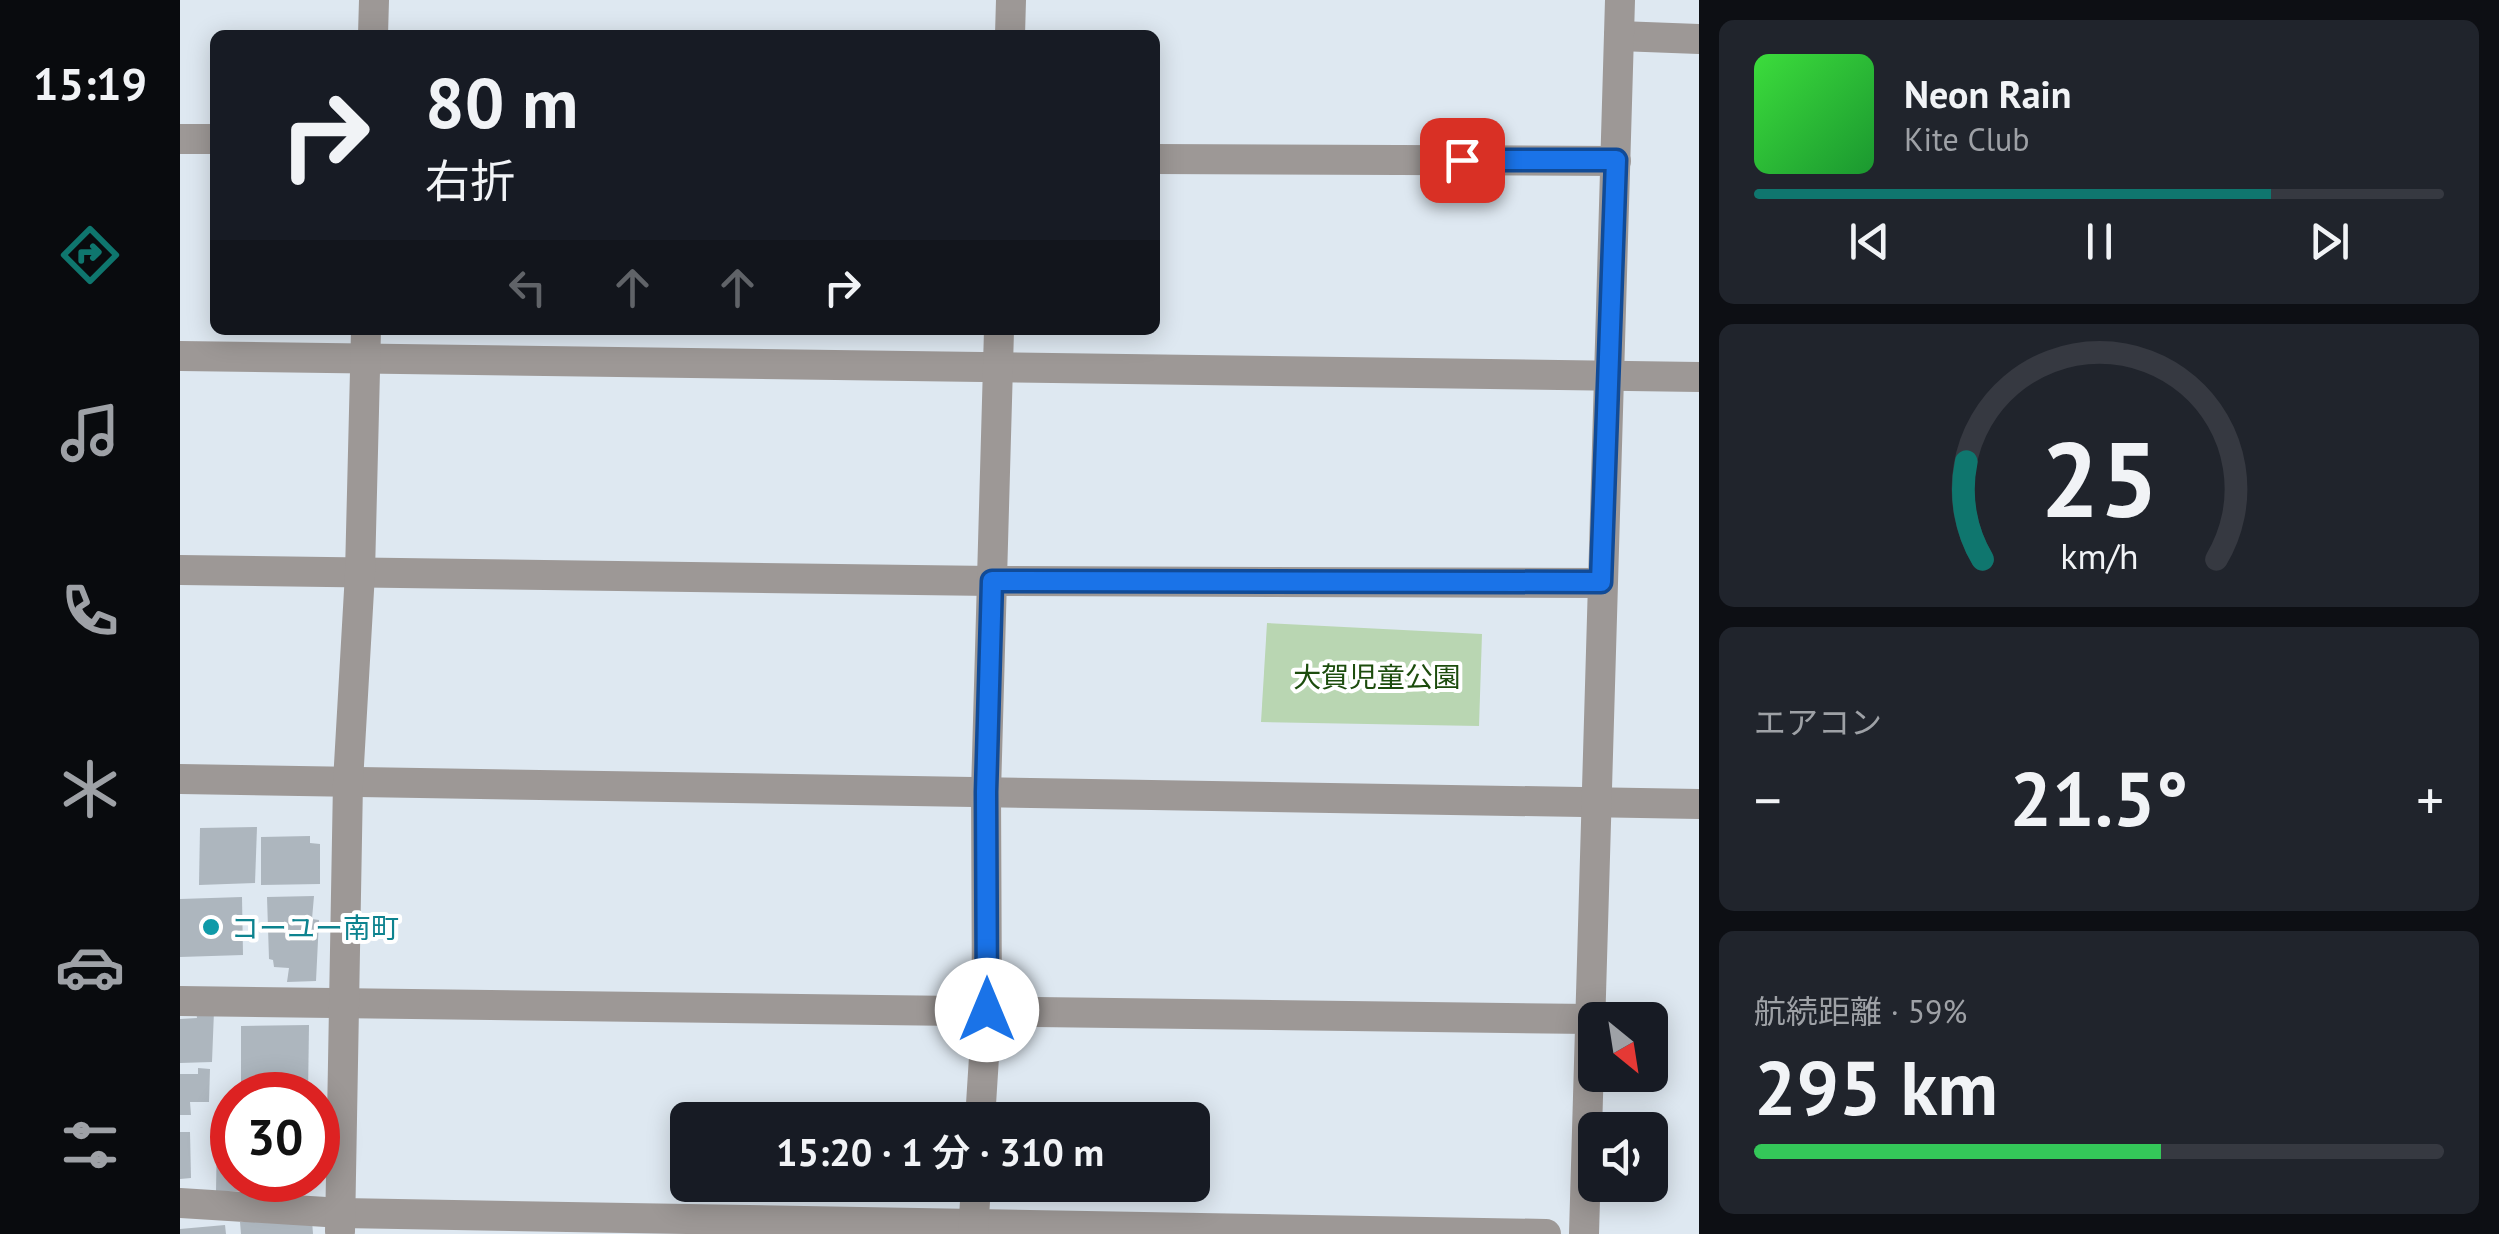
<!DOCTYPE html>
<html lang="ja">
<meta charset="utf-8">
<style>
:root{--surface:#171b24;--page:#20242c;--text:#f1f3f6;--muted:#9ea1a6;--line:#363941;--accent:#0f766e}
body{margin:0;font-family:"PT Sans","Noto Sans JP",sans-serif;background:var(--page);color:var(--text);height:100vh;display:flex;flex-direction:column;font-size:38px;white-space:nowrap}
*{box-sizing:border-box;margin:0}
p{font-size:32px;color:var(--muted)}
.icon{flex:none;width:55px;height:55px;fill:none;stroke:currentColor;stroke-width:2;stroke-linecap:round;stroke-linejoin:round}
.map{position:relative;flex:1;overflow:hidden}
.details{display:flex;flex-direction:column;gap:20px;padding:20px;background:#0d0f14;width:800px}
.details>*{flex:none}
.guide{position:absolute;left:30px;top:30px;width:950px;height:305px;border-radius:15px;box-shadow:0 5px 25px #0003;background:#171b24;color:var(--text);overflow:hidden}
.needle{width:65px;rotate:150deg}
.fabs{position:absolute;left:1398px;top:1002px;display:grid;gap:20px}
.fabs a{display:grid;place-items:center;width:90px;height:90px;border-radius:15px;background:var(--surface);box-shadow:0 5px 25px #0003;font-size:50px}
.speed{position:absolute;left:30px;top:1072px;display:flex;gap:20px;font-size:50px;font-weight:700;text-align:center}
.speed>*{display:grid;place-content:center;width:130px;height:130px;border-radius:50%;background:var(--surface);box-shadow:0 5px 25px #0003;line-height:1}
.speed .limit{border:15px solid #d22;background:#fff;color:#111}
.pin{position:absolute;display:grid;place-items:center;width:85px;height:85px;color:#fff;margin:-42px;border-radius:20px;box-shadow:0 5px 15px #0006}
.me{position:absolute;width:110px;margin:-55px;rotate:0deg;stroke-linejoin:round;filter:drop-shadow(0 0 8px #0008)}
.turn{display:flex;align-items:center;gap:35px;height:210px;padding:0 50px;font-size:45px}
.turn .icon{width:130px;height:130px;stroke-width:2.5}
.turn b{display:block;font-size:70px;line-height:85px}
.lanes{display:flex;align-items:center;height:95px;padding:0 50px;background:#0003;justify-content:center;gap:50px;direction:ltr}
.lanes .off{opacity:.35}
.big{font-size:75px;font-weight:600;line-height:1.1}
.details .card{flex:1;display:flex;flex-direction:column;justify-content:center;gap:15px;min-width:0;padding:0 35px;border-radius:15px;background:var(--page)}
.details .dial{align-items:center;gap:0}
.dial svg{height:260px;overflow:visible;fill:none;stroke:var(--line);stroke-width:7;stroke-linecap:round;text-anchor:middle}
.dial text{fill:var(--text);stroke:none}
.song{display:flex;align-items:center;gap:30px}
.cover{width:120px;height:120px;border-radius:15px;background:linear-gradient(135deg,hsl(120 70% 55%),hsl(130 70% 35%))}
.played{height:10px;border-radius:5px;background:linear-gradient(90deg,var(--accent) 75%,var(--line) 75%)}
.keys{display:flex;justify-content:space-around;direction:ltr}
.heat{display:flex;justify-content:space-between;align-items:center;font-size:55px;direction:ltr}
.charge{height:15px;border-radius:8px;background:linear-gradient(90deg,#34c759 59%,var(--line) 0)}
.trip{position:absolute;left:490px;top:1102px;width:540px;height:100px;border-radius:15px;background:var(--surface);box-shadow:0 5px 25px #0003;font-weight:600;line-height:100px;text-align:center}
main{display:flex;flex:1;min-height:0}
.tabs{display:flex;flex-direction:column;width:180px;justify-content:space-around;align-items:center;background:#090b0e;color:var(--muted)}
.tabs .icon{width:70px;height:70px}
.tabs .current{color:var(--accent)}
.tabs b{font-size:45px;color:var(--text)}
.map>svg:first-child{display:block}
.green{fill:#b9d6b2}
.building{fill:#adb6be}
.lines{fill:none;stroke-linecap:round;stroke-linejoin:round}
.minor{stroke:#9d9896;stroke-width:30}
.route-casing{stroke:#114b97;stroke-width:25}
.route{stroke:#1a73e8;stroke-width:18}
.culture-dot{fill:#0f9aa8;stroke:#fff;stroke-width:4}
.labels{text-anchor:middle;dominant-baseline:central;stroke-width:8;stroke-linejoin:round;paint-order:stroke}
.park-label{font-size:28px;fill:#1c4c0d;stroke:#fff}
.culture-label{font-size:28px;fill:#0d838f;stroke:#fff;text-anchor:start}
</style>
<main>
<nav class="tabs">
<b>15:19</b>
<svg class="icon current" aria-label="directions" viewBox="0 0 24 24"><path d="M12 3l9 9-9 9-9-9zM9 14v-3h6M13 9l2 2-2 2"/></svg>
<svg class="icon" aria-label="music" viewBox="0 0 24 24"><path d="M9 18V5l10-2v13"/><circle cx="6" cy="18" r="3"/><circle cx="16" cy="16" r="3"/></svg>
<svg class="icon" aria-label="phone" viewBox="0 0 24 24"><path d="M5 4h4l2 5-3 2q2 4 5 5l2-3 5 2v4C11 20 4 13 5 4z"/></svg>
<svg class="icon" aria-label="climate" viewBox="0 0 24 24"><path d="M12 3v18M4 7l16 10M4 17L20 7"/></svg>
<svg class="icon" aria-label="car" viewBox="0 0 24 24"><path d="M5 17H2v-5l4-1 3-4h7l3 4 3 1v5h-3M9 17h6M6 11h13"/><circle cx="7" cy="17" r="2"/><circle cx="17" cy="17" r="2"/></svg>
<svg class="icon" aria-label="filters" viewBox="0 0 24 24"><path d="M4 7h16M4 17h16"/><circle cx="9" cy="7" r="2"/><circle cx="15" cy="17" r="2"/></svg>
</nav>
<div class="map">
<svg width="1519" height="1234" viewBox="0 0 1519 1234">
<rect width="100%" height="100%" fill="#dee8f1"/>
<path class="green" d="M1087,623L1302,634L1299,726L1081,722Z"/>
<g class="building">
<path d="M77,827L75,883L19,885L20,828Z"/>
<path d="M130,836V843L140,844V884L81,885V837Z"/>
<path d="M134,896L132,919L139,920L136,981L107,982L109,968L94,967L93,960L89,959L87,897Z"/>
<path d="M62,897L63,955L0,957V899Z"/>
<path d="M16,1011H34L32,1062L0,1063V1019L17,1018Z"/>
<path d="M129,1025L128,1095H61V1026Z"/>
<path d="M18,1068L30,1069L29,1102H10L11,1115H0V1074H18Z"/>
<path d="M0,1132H10L11,1178L0,1179Z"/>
<path d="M37,1135H52V1180H118V1192L36,1191Z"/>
<path d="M132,1220L133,1234H61L60,1222Z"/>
<path d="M45,1225L46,1234H0V1229Z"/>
</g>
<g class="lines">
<g class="minor">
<path d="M193,35L194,0"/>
<path d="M830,35L831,0"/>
<path d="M1439,36L1519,39"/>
<path d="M0,139H35"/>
<path d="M975,159L1436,161"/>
<path d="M0,356L1519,377"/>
<path d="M0,570L812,581L1421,583"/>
<path d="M0,779L1519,804"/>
<path d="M0,1001L1410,1019"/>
<path d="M800,1120L807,1010L806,792L819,330"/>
<path d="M0,1203L162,1213L1366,1234"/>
<path d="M160,1231L168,782L180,573L186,330"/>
<path d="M793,1234L796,1185"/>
<path d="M1404,1234L1440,0"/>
</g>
</g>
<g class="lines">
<g class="route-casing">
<path id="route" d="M807,1010L806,792L812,581L1421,582L1436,160H1282"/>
</g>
<use href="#route" class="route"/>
</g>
<circle class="culture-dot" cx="31" cy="927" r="10"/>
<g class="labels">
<g class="park-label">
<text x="1197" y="676">大賀児童公園</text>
</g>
<g class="culture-label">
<text x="51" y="927">コーユー南町</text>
</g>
</g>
</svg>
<div class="fabs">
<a><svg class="needle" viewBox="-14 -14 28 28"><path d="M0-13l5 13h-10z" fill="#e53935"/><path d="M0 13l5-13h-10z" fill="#9ea1a6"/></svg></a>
<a><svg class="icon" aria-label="sound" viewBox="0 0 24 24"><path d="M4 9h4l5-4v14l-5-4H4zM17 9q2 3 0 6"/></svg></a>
</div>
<div class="speed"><div class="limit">30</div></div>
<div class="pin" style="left:1282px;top:160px;background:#d93025"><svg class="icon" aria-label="arrive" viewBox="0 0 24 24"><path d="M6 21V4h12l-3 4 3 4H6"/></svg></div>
<svg class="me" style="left:807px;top:1010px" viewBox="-20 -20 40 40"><circle r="19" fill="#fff"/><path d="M0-13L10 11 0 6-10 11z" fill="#1a73e8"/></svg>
<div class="trip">15:20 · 1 分 · 310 m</div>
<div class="guide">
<div class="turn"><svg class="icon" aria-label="right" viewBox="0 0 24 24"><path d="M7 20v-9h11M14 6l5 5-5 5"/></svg><div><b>80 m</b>右折</div></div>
<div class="lanes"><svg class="icon off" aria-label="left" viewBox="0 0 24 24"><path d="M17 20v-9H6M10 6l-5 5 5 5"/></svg><svg class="icon off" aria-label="ahead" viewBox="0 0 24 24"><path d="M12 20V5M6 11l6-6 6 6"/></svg><svg class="icon off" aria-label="ahead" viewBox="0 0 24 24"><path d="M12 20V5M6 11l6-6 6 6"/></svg><svg class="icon" aria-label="right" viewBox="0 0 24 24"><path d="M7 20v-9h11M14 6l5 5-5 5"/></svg></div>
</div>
</div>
<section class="details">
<div class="card">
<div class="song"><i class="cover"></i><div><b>Neon Rain</b><p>Kite Club</p></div></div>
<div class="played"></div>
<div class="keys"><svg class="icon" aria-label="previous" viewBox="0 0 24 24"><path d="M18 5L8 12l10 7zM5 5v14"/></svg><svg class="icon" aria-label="pause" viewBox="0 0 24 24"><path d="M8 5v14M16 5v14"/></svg><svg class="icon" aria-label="next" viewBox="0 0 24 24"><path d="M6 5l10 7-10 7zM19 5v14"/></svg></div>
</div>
<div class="card dial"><svg viewBox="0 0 100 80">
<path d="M14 69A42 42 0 1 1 86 69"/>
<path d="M14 69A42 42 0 0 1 9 39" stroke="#0f766e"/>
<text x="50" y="56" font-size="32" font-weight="700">25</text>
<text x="50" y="72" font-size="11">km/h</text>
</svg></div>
<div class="card"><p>エアコン</p>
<div class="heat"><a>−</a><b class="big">21.5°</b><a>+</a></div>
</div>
<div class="card"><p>航続距離 · 59%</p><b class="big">295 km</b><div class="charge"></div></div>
</section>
</main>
